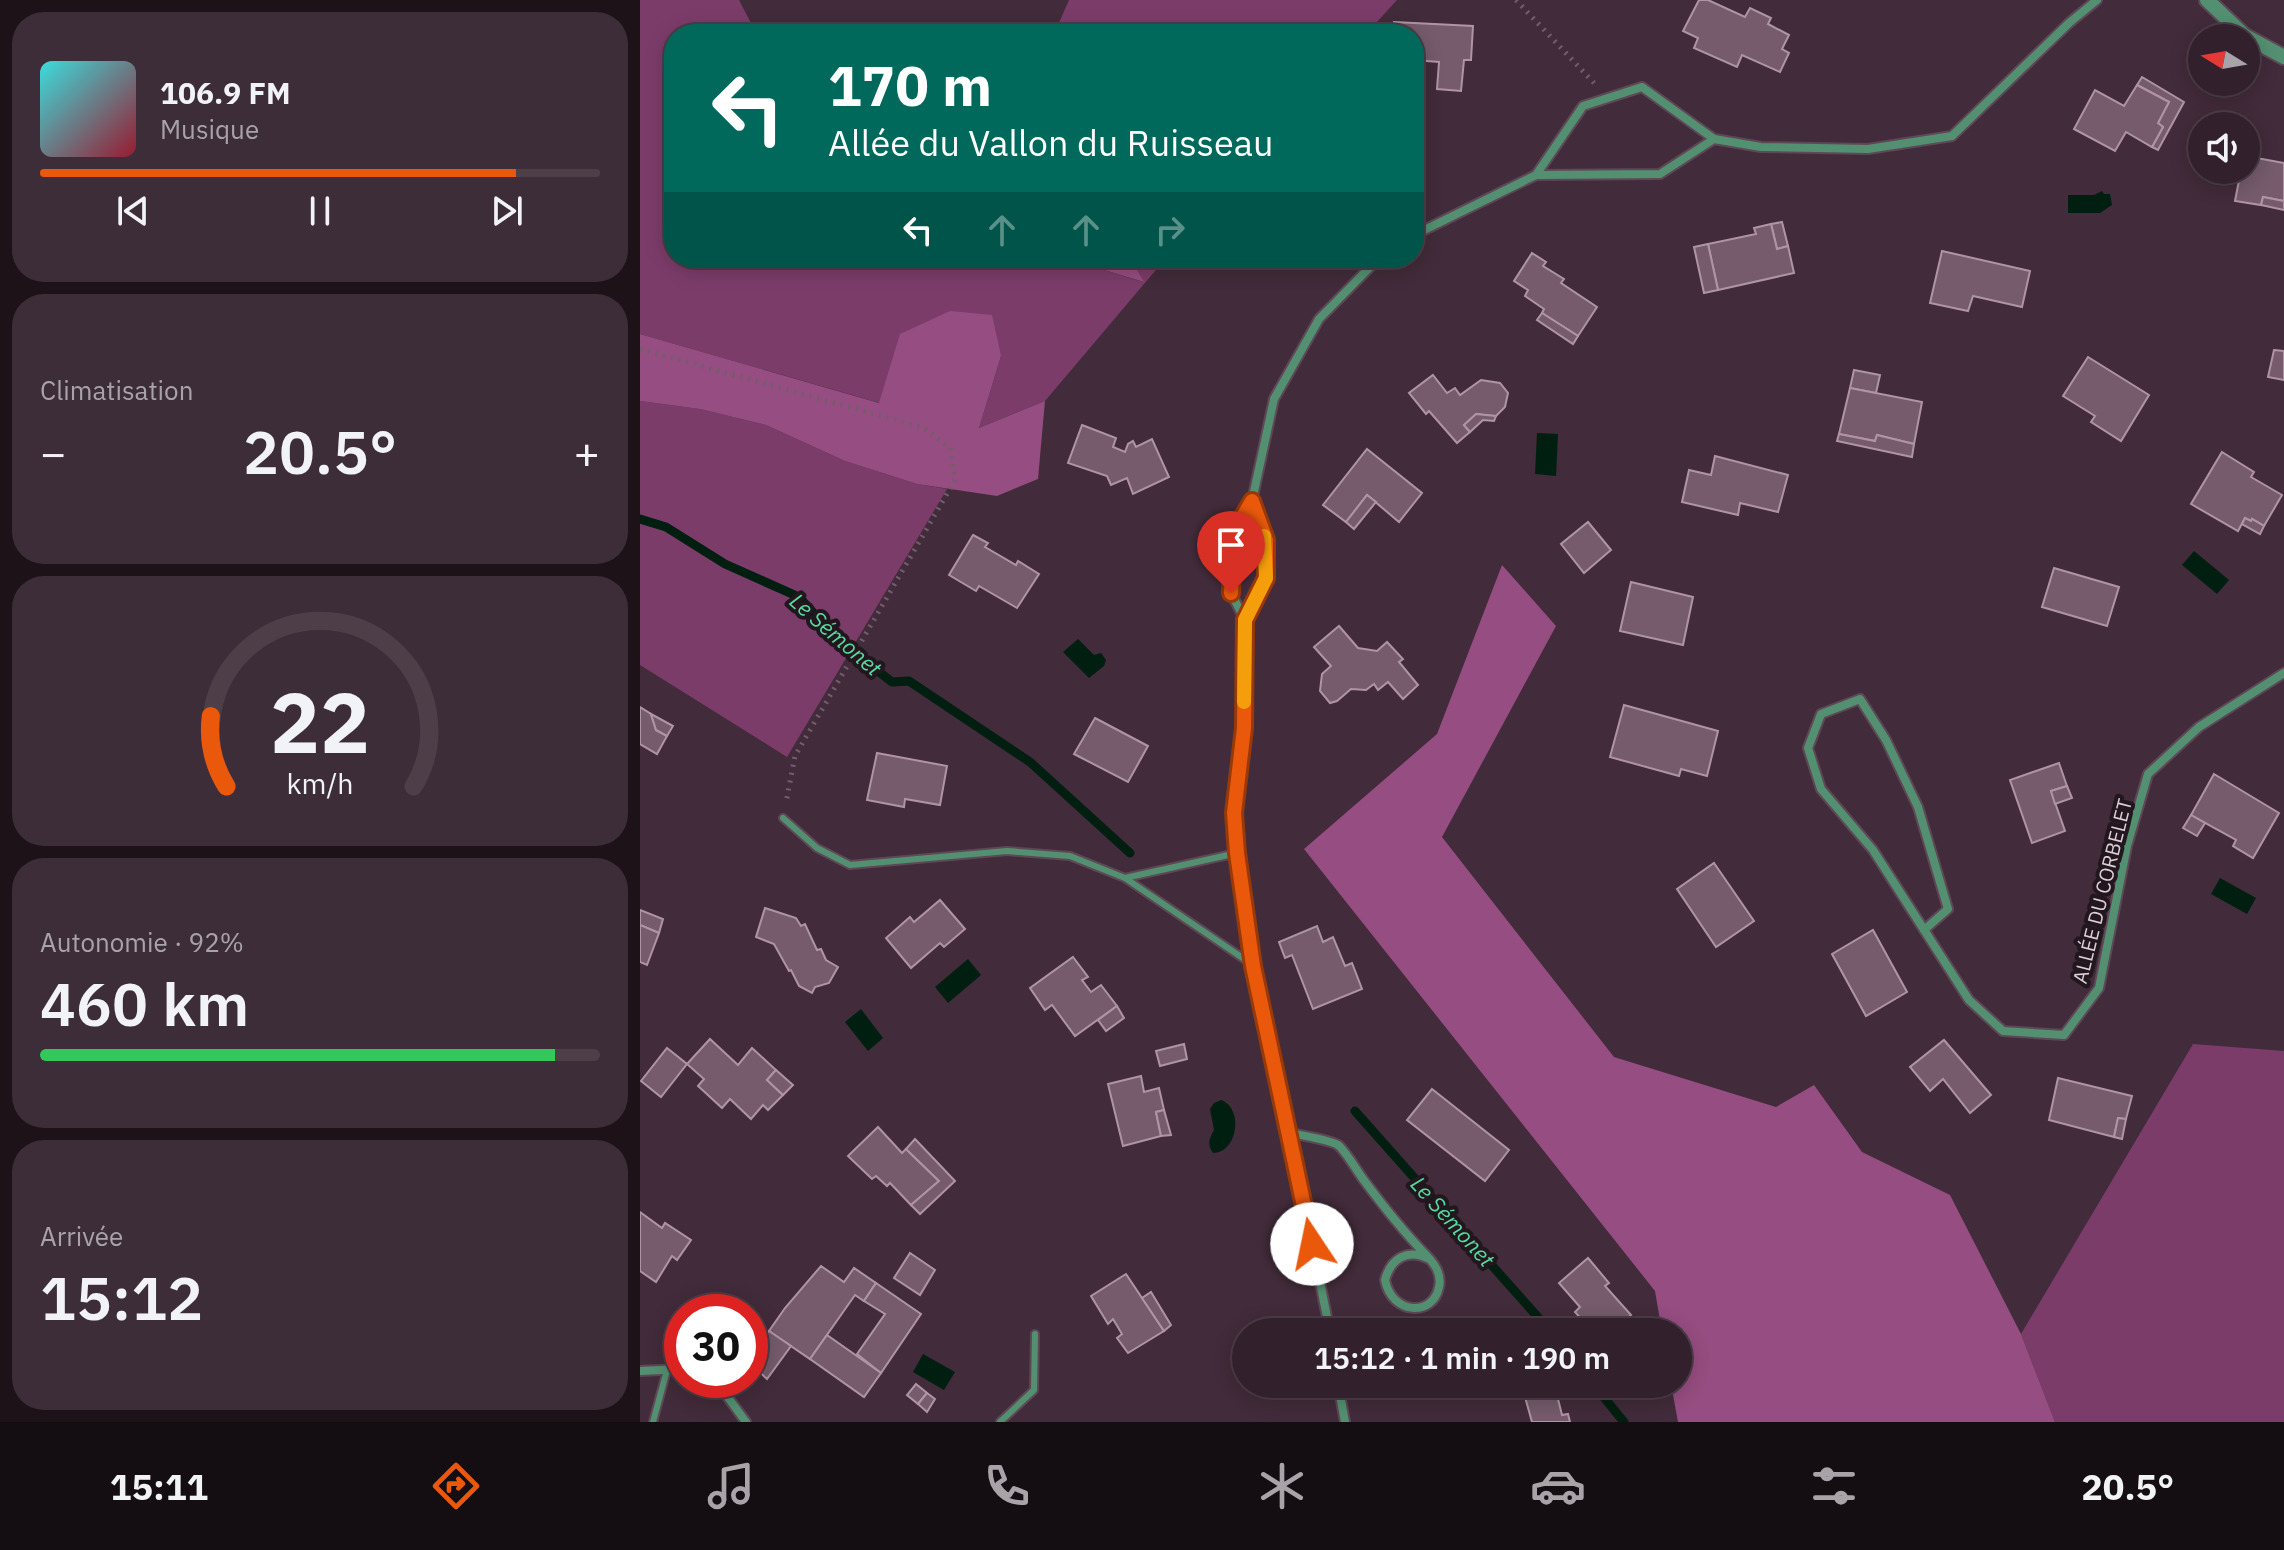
<!DOCTYPE html>
<html lang="fr">
<meta charset="utf-8">
<style>
:root{--surface:#32202c;--page:#3d2d38;--text:#f1f3f6;--muted:#a8a3a9;--line:#4d3e48;--accent:#ea580c}
body{margin:0;font-family:"IBM Plex Sans",sans-serif;background:var(--page);color:var(--text);height:100vh;display:flex;flex-direction:column;font-size:30px;white-space:nowrap}
*{box-sizing:border-box;margin:0}
p{font-size:26px;color:var(--muted)}
.icon{flex:none;width:44px;height:44px;fill:none;stroke:currentColor;stroke-width:2;stroke-linecap:round;stroke-linejoin:round}
.map{position:relative;flex:1;overflow:hidden}
.sheet{display:flex;flex-direction:column;gap:12px;padding:12px;background:#1c1218;width:640px}
.sheet>*{flex:none}
.guide{position:absolute;left:24px;top:24px;width:760px;height:244px;border-radius:32px;box-shadow:0 4px 20px #0003,0 0 0 2px var(--line);background:#00695c;color:#fff;overflow:hidden}
.needle{width:52px;rotate:281deg}
.controls{position:absolute;left:1548px;top:24px;display:grid;gap:16px}
.controls a{display:grid;place-items:center;width:72px;height:72px;border-radius:50%;background:var(--surface);box-shadow:0 4px 20px #0003,0 0 0 2px var(--line);font-size:40px}
.speed{position:absolute;left:24px;top:1294px;display:flex;gap:16px;font-size:40px;font-weight:700;text-align:center}
.speed>*{display:grid;place-content:center;width:104px;height:104px;border-radius:50%;background:var(--surface);box-shadow:0 4px 20px #0003,0 0 0 2px var(--line);line-height:1}
.speed .limit{border:12px solid #d22;background:#fff;color:#111}
.pin{position:absolute;display:grid;place-items:center;width:68px;height:68px;color:#fff;margin:-82px -34px;border-radius:50% 50% 50% 0;rotate:-45deg;box-shadow:0 0 8px #0007}
.pin .icon{rotate:45deg}
.me{position:absolute;width:88px;margin:-44px;rotate:349deg;stroke-linejoin:round;filter:drop-shadow(0 0 6px #0008)}
.turn{display:flex;align-items:center;gap:28px;height:168px;padding:0 32px;font-size:36px}
.turn .icon{width:104px;height:104px;stroke-width:2.5}
.turn b{display:block;font-size:56px;line-height:68px}
.lanes{display:flex;align-items:center;height:76px;padding:0 32px;background:#0003;justify-content:center;gap:40px;direction:ltr}
.lanes .off{opacity:.35}
.big{font-size:60px;font-weight:600;line-height:1.1}
.sheet .widget{flex:1;display:flex;flex-direction:column;justify-content:center;gap:12px;min-width:0;padding:0 28px;border-radius:32px;background:var(--page)}
.sheet .dial{align-items:center;gap:0}
.dial svg{height:208px;overflow:visible;fill:none;stroke:var(--line);stroke-width:7;stroke-linecap:round;text-anchor:middle}
.dial text{fill:var(--text);stroke:none}
.song{display:flex;align-items:center;gap:24px}
.cover{width:96px;height:96px;border-radius:12px;background:linear-gradient(135deg,hsl(180 70% 55%),hsl(350 70% 35%))}
.played{height:8px;border-radius:4px;background:linear-gradient(90deg,var(--accent) 85%,var(--line) 85%)}
.keys{display:flex;justify-content:space-around;direction:ltr}
.heat{display:flex;justify-content:space-between;align-items:center;font-size:44px;direction:ltr}
.charge{height:12px;border-radius:6px;background:linear-gradient(90deg,#34c759 92%,var(--line) 0)}
.trip{position:absolute;left:592px;top:1318px;width:460px;height:80px;border-radius:40px;background:var(--surface);box-shadow:0 4px 20px #0003,0 0 0 2px var(--line);font-weight:600;line-height:80px;text-align:center}
.menu{display:flex;height:128px;justify-content:space-around;align-items:center;background:#140d12;color:var(--muted)}
.menu .icon{width:56px;height:56px}
.menu .on{color:var(--accent)}
.menu b{font-size:36px;color:var(--text)}
main{display:flex;flex:1;min-height:0}
.map>svg:first-child{display:block}
.green{fill:#7c3c6a}
.forest{fill:#964d81}
.water{fill:#001f11}
.lines{fill:none;stroke-linecap:round;stroke-linejoin:round}
.stream{stroke:#001f11;stroke-width:9}
.building{fill:#755b6c;stroke:#b094a6;stroke-width:2}
.service-casing{stroke:#5e4856;stroke-width:10}
.minor-casing{stroke:#5e4856;stroke-width:12}
.tertiary-casing{stroke:#5e4856;stroke-width:18}
.path{stroke:#725e6b;stroke-width:5;stroke-dasharray:2 6;stroke-linecap:butt}
.service{stroke:#539071;stroke-width:6}
.minor{stroke:#539071;stroke-width:8}
.tertiary{stroke:#539071;stroke-width:14}
.route-casing{stroke:#983908;stroke-width:20}
.route{stroke:#ea580c;stroke-width:14}
.slow{stroke:#f59e0b;stroke-width:14}
.labels{text-anchor:middle;dominant-baseline:central;stroke-width:8;stroke-linejoin:round;paint-order:stroke}
.street-label{font-size:20px;fill:#dccdd6;stroke:#22171e}
.water-label{font-size:22px;font-style:italic;fill:#54db9f;stroke:#22171e}
</style>
<main>
<section class="sheet">
<div class="widget">
<div class="song"><i class="cover"></i><div><b>106.9 FM</b><p>Musique</p></div></div>
<div class="played"></div>
<div class="keys"><svg class="icon" aria-label="previous" viewBox="0 0 24 24"><path d="M18 5L8 12l10 7zM5 5v14"/></svg><svg class="icon" aria-label="pause" viewBox="0 0 24 24"><path d="M8 5v14M16 5v14"/></svg><svg class="icon" aria-label="next" viewBox="0 0 24 24"><path d="M6 5l10 7-10 7zM19 5v14"/></svg></div>
</div>
<div class="widget"><p>Climatisation</p>
<div class="heat"><a>−</a><b class="big">20.5°</b><a>+</a></div>
</div>
<div class="widget dial"><svg viewBox="0 0 100 80">
<path d="M14 69A42 42 0 1 1 86 69"/>
<path d="M14 69A42 42 0 0 1 8 42" stroke="#ea580c"/>
<text x="50" y="56" font-size="32" font-weight="700">22</text>
<text x="50" y="72" font-size="11">km/h</text>
</svg></div>
<div class="widget"><p>Autonomie · 92%</p><b class="big">460 km</b><div class="charge"></div></div>
<div class="widget"><p>Arrivée</p><b class="big">15:12</b></div>
</section>
<div class="map">
<svg width="1644" height="1422" viewBox="0 0 1644 1422">
<rect width="100%" height="100%" fill="#422b3a"/>
<g class="green">
<path d="M0,0H99L111,23L124,34H34V258H438L451,266L503,282L490,258H526L405,401L339,428L361,356L240,403L0,334Z"/>
<path d="M429,0H757L726,34H414Z"/>
<path d="M0,401L60,409L126,425L205,461L277,484L307,489L147,757L0,665Z"/>
<path d="M1553,1044L1644,1051V1422H1415L1381,1334Z"/>
</g>
<g class="forest">
<path d="M438,258H490L504,282L451,266Z"/>
<path d="M310,311L352,315L361,356L339,428L405,401L398,479L357,496L277,484L205,461L126,425L60,409L0,401V334L239,403L260,334Z"/>
<path d="M862,565L916,626L802,837L974,1057L1136,1107L1174,1085L1222,1152L1310,1195L1381,1334L1415,1422H1038L1031,1384H1038V1332H1022L1015,1291L664,849L797,734Z"/>
</g>
<g class="water">
<path d="M1462,191L1464,194H1470L1472,205L1460,213H1428V195H1454Z"/>
<path d="M897,433L918,434L916,476L895,474Z"/>
<path d="M1554,551L1589,580L1577,594L1542,565Z"/>
<path d="M438,639L454,655L461,653L466,660L464,666L449,678L423,652Z"/>
<path d="M1580,878L1616,898L1607,914L1571,894Z"/>
<path d="M328,959L341,975L308,1003L295,987Z"/>
<path d="M221,1009L243,1038L228,1051L205,1022Z"/>
<path d="M581,1100C604,1108 598,1153 573,1153C567,1144 569,1139 574,1130L570,1109L574,1103Z"/>
<path d="M283,1354L315,1372L304,1390L273,1372Z"/>
</g>
<g class="lines">
<g class="stream">
<path d="M0,519L26,527L85,564L159,597L197,639L252,682L269,681L390,762L490,853"/>
<path d="M715,1111L911,1332"/>
<path d="M953,1384L984,1422"/>
</g>
</g>
<g class="building">
<path d="M1059,0H1068L1105,17L1110,8L1131,18L1128,24L1149,35L1142,49L1149,53L1140,72L1102,55L1097,67L1054,48L1058,38L1043,31Z"/>
<path d="M754,22L833,26L831,60H824L821,91L797,89L799,62L774,60V34H754Z"/>
<path d="M1502,77L1544,102L1518,150L1512,147L1523,127L1518,123L1529,102L1497,85Z"/>
<path d="M1497,85L1529,102L1518,123L1523,127L1512,147L1486,132L1475,151L1434,129L1455,90L1484,106Z"/>
<path d="M1606,156L1644,163V201L1623,197L1621,205L1595,201L1601,170H1606Z"/>
<path d="M1623,197L1644,201V210L1621,205Z"/>
<path d="M1142,222L1148,246L1137,249L1131,224Z"/>
<path d="M1131,224L1137,249L1148,246L1154,273L1078,290L1068,244L1116,234L1114,228Z"/>
<path d="M1068,244L1078,290L1064,293L1054,247Z"/>
<path d="M1302,251L1390,271L1382,307L1333,296L1328,311L1290,303Z"/>
<path d="M892,253L906,262L903,266L924,279L921,283L957,307L938,336L902,313L904,309L885,296L888,290L874,281Z"/>
<path d="M902,313L938,336L933,344L897,320Z"/>
<path d="M1634,350L1644,351V380L1628,377Z"/>
<path d="M1448,357L1509,395L1481,441L1451,422L1455,416L1423,396Z"/>
<path d="M1214,370L1240,375L1236,393L1210,388Z"/>
<path d="M793,375L807,393L815,388L820,395L841,380L860,383L868,393L865,407L856,416L836,414L824,425L830,432L817,443L789,411L786,414L769,393Z"/>
<path d="M1210,388L1282,402L1274,444L1237,435L1235,441L1199,434Z"/>
<path d="M836,414L856,416L854,421L843,420L830,432L824,425Z"/>
<path d="M442,425L476,438L473,447L485,452L488,444L493,441L496,447L512,439L529,477L493,494L487,478L471,485L467,476L428,463Z"/>
<path d="M1199,434L1235,441L1237,435L1274,444L1272,457L1197,441Z"/>
<path d="M727,449L782,493L759,522L727,495L706,522L683,505Z"/>
<path d="M1582,452L1614,472L1611,477L1642,495L1624,526L1612,519L1611,521L1605,518L1598,531L1551,504Z"/>
<path d="M1075,456L1148,475L1138,512L1100,503L1098,515L1042,502L1049,470L1071,475Z"/>
<path d="M727,495L736,502L714,529L706,522Z"/>
<path d="M1605,518L1611,521L1612,519L1624,526L1620,534L1602,524Z"/>
<path d="M948,522L971,550L944,573L921,544Z"/>
<path d="M333,535L348,543L345,547L376,565L378,561L399,574L377,608L339,586L336,591L309,575Z"/>
<path d="M1414,568L1479,587L1467,626L1402,607Z"/>
<path d="M991,582L1053,597L1043,645L980,631Z"/>
<path d="M699,626L718,648L737,651L747,642L763,659L759,662L778,685L763,699L748,682L738,690L734,684L726,690L711,689L697,701L690,703L680,691L682,674L691,666L674,647Z"/>
<path d="M984,705L1078,731L1067,776L1041,769L1039,776L970,757Z"/>
<path d="M0,707L11,714L16,730L27,736L17,754L0,744Z"/>
<path d="M11,714L33,726L27,736L16,730Z"/>
<path d="M455,718L508,746L488,782L434,754Z"/>
<path d="M237,753L307,766L300,805L265,799L264,807L227,800Z"/>
<path d="M1419,763L1427,786L1411,791L1425,831L1392,843L1370,780Z"/>
<path d="M1574,774L1639,813L1613,858L1593,846L1596,840L1551,815Z"/>
<path d="M1427,786L1432,798L1415,804L1411,791Z"/>
<path d="M1551,815L1565,823L1557,836L1543,828Z"/>
<path d="M1074,863L1114,921L1076,947L1037,889Z"/>
<path d="M300,900L325,929L304,947L300,943L271,968L246,938L270,917L274,922Z"/>
<path d="M125,908L156,918L161,926L165,924L177,950L181,949L186,960L198,967L189,983L175,987L172,993L159,986L151,970L149,971L134,944L116,937Z"/>
<path d="M0,910L23,919L19,933L0,925Z"/>
<path d="M0,925L19,933L7,965L0,962Z"/>
<path d="M677,926L683,942L693,937L705,966L712,963L722,989L673,1009L652,955L645,958L639,942Z"/>
<path d="M1233,930L1267,992L1226,1016L1192,954Z"/>
<path d="M433,957L448,977L442,980L451,992L461,985L477,1006L435,1036L412,1005L405,1010L390,988Z"/>
<path d="M477,1006L484,1018L466,1031L458,1020Z"/>
<path d="M70,1039L98,1065L112,1048L136,1070L127,1080L143,1095L128,1110L123,1105L111,1119L90,1099L82,1108L58,1086L64,1079L47,1064Z"/>
<path d="M1304,1040L1351,1095L1330,1113L1303,1079L1290,1091L1270,1067Z"/>
<path d="M544,1044L547,1059L520,1066L516,1051Z"/>
<path d="M27,1048L47,1064L21,1097L1,1081Z"/>
<path d="M136,1070L153,1085L143,1095L127,1080Z"/>
<path d="M501,1076L504,1092L519,1088L524,1110L516,1112L521,1136L483,1146L468,1084Z"/>
<path d="M1418,1078L1492,1096L1486,1119L1478,1118L1474,1137L1409,1120Z"/>
<path d="M792,1089L869,1150L845,1181L767,1120Z"/>
<path d="M524,1110L531,1135L521,1136L516,1112Z"/>
<path d="M1478,1118L1486,1119L1482,1139L1474,1137Z"/>
<path d="M238,1127L262,1153L266,1149L299,1181L271,1205L250,1183L247,1186L236,1176L232,1179L208,1156Z"/>
<path d="M275,1139L315,1181L280,1214L271,1205L299,1181L266,1149Z"/>
<path d="M0,1212L22,1228L25,1223L51,1240L37,1260L32,1256L16,1282L0,1271Z"/>
<path d="M270,1253L295,1270L280,1295L254,1278Z"/>
<path d="M948,1258L969,1283L965,1286L991,1315L971,1332H953L935,1312L940,1307L919,1283Z"/>
<path d="M181,1266L204,1282L214,1268L236,1283L224,1301L215,1295L170,1359L129,1331L145,1308Z"/>
<path d="M486,1274L524,1331L488,1353L477,1338L482,1334L473,1319L468,1324L451,1296Z"/>
<path d="M236,1283L281,1314L241,1373L217,1354L245,1314L224,1301Z"/>
<path d="M511,1292L531,1325L524,1331L502,1298Z"/>
<path d="M129,1331L151,1346L127,1379L110,1363V1357Z"/>
<path d="M187,1335L241,1373L224,1397L170,1359Z"/>
<path d="M276,1384L287,1393L278,1404L267,1395Z"/>
<path d="M916,1391L922,1415L928,1414L930,1422H892L885,1397Z"/>
<path d="M287,1393L295,1399L287,1412L278,1404Z"/>
</g>
<g class="lines">
<g class="service-casing">
<g id="service">
<path d="M143,818L177,848L210,865L367,851L430,856L485,878L613,965"/>
<path d="M485,878L597,853"/>
<path d="M13,1422L27,1370"/>
<path d="M360,1422L394,1390L395,1334"/>
</g>
</g>
<g class="minor-casing">
<g id="minor">
<path d="M896,175L943,106L1002,87L1074,139L1121,147L1228,149L1312,136L1429,23L1457,0"/>
<path d="M774,235L896,175L1020,174L1074,139"/>
<path d="M612,501L626,540V578L605,620L604,728L594,813L597,853L613,966L650,1133L690,1332"/>
<path d="M605,620L591,593L594,532L612,501L634,399L679,319L739,258"/>
<path d="M1284,930L1308,909L1278,807L1246,740L1220,699L1181,714L1168,748L1181,789L1233,850L1329,1000L1363,1031L1424,1035L1459,988L1487,846L1508,774L1559,727L1644,673"/>
<path d="M650,1133C660,1135 690,1140 698,1145C705,1150 717,1171 723,1179C743,1206 763,1231 786,1255C795,1264 802,1274 799,1287C793,1317 752,1315 745,1280C751,1258 768,1248 789,1259"/>
<path d="M0,1371L42,1369"/>
<path d="M64,1380L84,1392L106,1422"/>
<path d="M698,1384L705,1422"/>
</g>
</g>
<g class="tertiary-casing">
<path id="tertiary" d="M1567,0L1605,36L1644,57"/>
</g>
<g class="path">
<path d="M876,0L954,83"/>
<path d="M0,349L284,428L310,448L315,480L155,756L146,803"/>
</g>
<use href="#service" class="service"/>
<use href="#minor" class="minor"/>
<use href="#tertiary" class="tertiary"/>
</g>
<g class="lines">
<g class="route-casing">
<path id="route" d="M591,593L594,532L612,501L626,540V578L605,620L604,728L594,813L597,853L613,966L672,1244"/>
</g>
<use href="#route" class="route"/>
<path class="slow" d="M604,702L605,620L626,578L624,536"/>
</g>
<g class="labels">
<g class="street-label">
<text transform="translate(1462 891) rotate(-76)">ALLÉE DU CORBELET</text>
</g>
<g class="water-label">
<text transform="translate(196 634) rotate(41)">Le Sémonet</text>
<text transform="translate(813 1221) rotate(48)">Le Sémonet</text>
</g>
</g>
</svg>
<div class="controls">
<a><svg class="needle" viewBox="-14 -14 28 28"><path d="M0-13l5 13h-10z" fill="#e53935"/><path d="M0 13l5-13h-10z" fill="#a8a3a9"/></svg></a>
<a><svg class="icon" aria-label="sound" viewBox="0 0 24 24"><path d="M4 9h4l5-4v14l-5-4H4zM17 9q2 3 0 6"/></svg></a>
</div>
<div class="speed"><div class="limit">30</div></div>
<div class="pin" style="left:591px;top:593px;background:#d93025"><svg class="icon" aria-label="arrive" viewBox="0 0 24 24"><path d="M6 21V4h12l-3 4 3 4H6"/></svg></div>
<svg class="me" style="left:672px;top:1244px" viewBox="-20 -20 40 40"><circle r="19" fill="#fff"/><path d="M0-13L10 11 0 6-10 11z" fill="#ea580c"/></svg>
<div class="trip">15:12 · 1 min · 190 m</div>
<div class="guide">
<div class="turn"><svg class="icon" aria-label="left" viewBox="0 0 24 24"><path d="M17 20v-9H6M10 6l-5 5 5 5"/></svg><div><b>170 m</b>Allée du Vallon du Ruisseau</div></div>
<div class="lanes"><svg class="icon" aria-label="left" viewBox="0 0 24 24"><path d="M17 20v-9H6M10 6l-5 5 5 5"/></svg><svg class="icon off" aria-label="ahead" viewBox="0 0 24 24"><path d="M12 20V5M6 11l6-6 6 6"/></svg><svg class="icon off" aria-label="ahead" viewBox="0 0 24 24"><path d="M12 20V5M6 11l6-6 6 6"/></svg><svg class="icon off" aria-label="right" viewBox="0 0 24 24"><path d="M7 20v-9h11M14 6l5 5-5 5"/></svg></div>
</div>
</div>
</main>
<nav class="menu">
<b>15:11</b>
<svg class="icon on" aria-label="directions" viewBox="0 0 24 24"><path d="M12 3l9 9-9 9-9-9zM9 14v-3h6M13 9l2 2-2 2"/></svg>
<svg class="icon" aria-label="music" viewBox="0 0 24 24"><path d="M9 18V5l10-2v13"/><circle cx="6" cy="18" r="3"/><circle cx="16" cy="16" r="3"/></svg>
<svg class="icon" aria-label="phone" viewBox="0 0 24 24"><path d="M5 4h4l2 5-3 2q2 4 5 5l2-3 5 2v4C11 20 4 13 5 4z"/></svg>
<svg class="icon" aria-label="climate" viewBox="0 0 24 24"><path d="M12 3v18M4 7l16 10M4 17L20 7"/></svg>
<svg class="icon" aria-label="car" viewBox="0 0 24 24"><path d="M5 17H2v-5l4-1 3-4h7l3 4 3 1v5h-3M9 17h6M6 11h13"/><circle cx="7" cy="17" r="2"/><circle cx="17" cy="17" r="2"/></svg>
<svg class="icon" aria-label="filters" viewBox="0 0 24 24"><path d="M4 7h16M4 17h16"/><circle cx="9" cy="7" r="2"/><circle cx="15" cy="17" r="2"/></svg>
<b>20.5°</b>
</nav>
